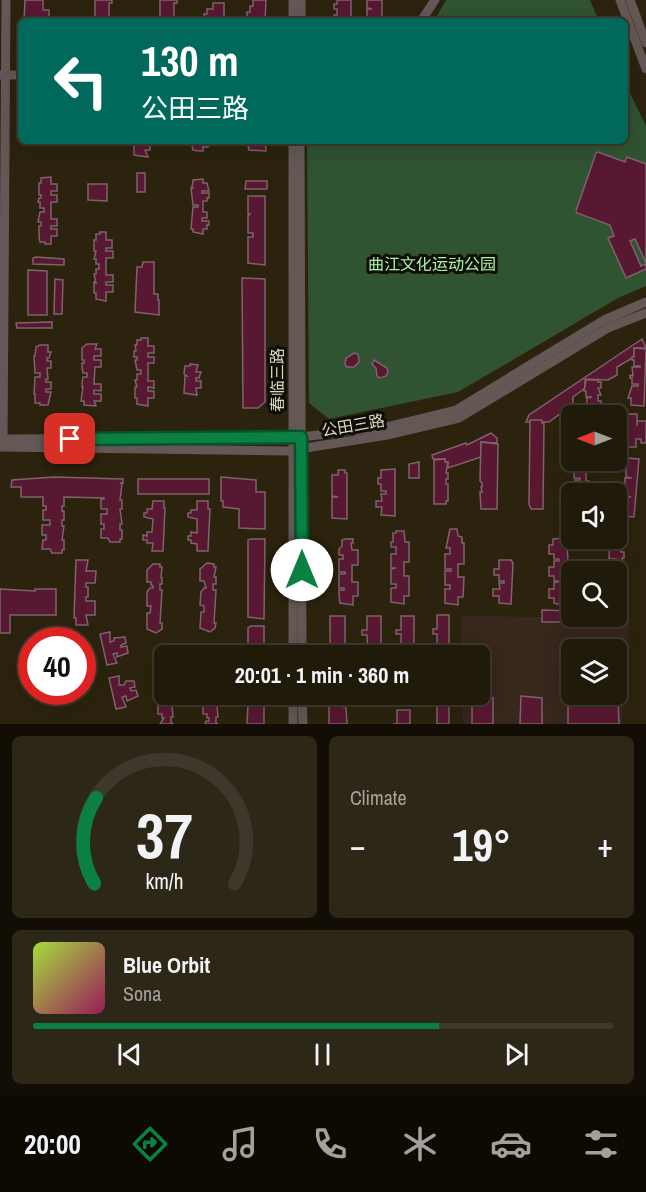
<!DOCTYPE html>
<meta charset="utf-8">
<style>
:root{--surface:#201a0a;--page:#2d2718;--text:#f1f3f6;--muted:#a2a19c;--line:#3d382b;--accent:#0b8043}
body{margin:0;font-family:"Archivo Narrow","Noto Sans SC",sans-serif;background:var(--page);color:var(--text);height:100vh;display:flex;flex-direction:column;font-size:22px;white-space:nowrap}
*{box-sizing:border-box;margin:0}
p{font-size:20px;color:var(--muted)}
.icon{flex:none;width:33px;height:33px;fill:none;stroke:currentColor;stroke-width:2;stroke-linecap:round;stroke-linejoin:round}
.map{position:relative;height:724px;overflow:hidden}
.panel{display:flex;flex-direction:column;gap:12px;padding:12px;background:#120e06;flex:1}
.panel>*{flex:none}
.hud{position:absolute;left:18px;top:18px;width:610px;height:126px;border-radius:9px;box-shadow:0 6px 24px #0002,0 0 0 2px var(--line);background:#00695c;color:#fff;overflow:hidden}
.needle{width:39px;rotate:270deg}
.controls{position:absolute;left:561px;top:405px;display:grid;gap:12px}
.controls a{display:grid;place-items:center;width:66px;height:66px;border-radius:9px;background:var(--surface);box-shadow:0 6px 24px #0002,0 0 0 2px var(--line);font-size:30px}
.speed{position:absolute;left:18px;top:627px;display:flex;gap:12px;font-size:30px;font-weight:700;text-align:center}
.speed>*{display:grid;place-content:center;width:78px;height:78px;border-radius:50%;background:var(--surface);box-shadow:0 6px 24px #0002,0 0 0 2px var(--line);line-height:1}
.speed .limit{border:9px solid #d22;background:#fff;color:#111}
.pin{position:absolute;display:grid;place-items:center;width:51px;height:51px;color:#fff;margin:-26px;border-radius:12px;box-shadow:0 3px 9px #0006}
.me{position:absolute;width:66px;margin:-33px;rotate:0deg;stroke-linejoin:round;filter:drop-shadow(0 0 4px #0008)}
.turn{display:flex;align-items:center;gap:21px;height:126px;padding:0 24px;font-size:27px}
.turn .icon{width:78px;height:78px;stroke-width:2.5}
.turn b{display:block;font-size:42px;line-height:51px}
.big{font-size:45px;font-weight:800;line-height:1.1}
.panel .card{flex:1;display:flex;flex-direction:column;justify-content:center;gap:9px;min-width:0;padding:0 21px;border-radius:9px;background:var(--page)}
.panel .dial{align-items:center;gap:0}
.dial svg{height:156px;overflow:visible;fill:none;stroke:var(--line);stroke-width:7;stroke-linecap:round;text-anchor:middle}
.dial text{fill:var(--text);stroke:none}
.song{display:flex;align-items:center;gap:18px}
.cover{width:72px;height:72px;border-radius:9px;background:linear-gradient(135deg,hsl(80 70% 55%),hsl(330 70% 35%))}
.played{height:6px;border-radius:3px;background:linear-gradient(90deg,var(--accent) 70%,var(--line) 70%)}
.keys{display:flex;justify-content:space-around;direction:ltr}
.heat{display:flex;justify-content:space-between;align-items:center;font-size:33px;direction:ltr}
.panel .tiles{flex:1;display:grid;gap:12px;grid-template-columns:1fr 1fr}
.card:last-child{grid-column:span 2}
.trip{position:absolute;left:154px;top:645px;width:336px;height:60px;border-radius:9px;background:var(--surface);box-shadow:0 6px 24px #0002,0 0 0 2px var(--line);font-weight:800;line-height:60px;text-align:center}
.menu{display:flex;height:96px;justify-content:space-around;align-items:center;background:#0d0a04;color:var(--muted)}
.menu .icon{width:42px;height:42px}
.menu .active{color:var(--accent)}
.menu b{font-size:27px;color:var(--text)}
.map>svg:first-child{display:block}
.education{fill:#37271d;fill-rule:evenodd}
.green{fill:#305331}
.building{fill:#581832;stroke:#7e636b;stroke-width:1.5}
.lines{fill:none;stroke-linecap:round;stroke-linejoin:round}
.minor{stroke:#645856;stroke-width:9}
.route-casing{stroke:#07532c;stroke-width:15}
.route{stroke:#0b8043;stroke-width:10}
.labels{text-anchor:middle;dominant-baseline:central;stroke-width:6;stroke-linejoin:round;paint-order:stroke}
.park-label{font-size:16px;fill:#a7f4a8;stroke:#100d05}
.street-label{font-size:16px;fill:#dad6c8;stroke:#100d05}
</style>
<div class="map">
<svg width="646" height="724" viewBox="0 0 646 724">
<rect width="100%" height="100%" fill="#2b230d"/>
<path class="education" d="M462,616L630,618L622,724H463V695L480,694V656L462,655ZM572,650H616V694H572Z"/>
<g class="green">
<path d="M446,0H590L599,21H434Z"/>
<path d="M626,85L646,126V286L618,298L458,392L329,419L309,403L307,141H626Z"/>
</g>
<g class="building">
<path d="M25,0H43V10H49V21H24Z"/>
<path d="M95,0H112V3H109V19H114V21H95Z"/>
<path d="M160,0H177V3H174V19H179V21H160Z"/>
<path d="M253,0H266L265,21H250V18H247V12H250V6H253Z"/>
<path d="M337,0H351V21L334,19V15H337V9H334V4H337Z"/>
<path d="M367,0H382V18H373V20L379,21H367V9H372L367,8Z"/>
<path d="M213,3H224V21H207V19H204V14H207V9H213Z"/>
<path d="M134,141H145V143H150V150H145L148,157L134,155Z"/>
<path d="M191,141H208V147H203V151H199L193,150Z"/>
<path d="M247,141H265L266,151L249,150Z"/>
<path d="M598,152L625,162L627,157L646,164V263L635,239L630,241L641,266L646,264V269L626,278L608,238L614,236L610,225L577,213L576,211L596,153Z"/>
<rect x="137" y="173" width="8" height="19"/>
<path d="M51,177V184H57V191H51V195H57V202H51V219H57V226H51V229H57V236H51V244H45V242H40L39,237V226H41V222H38L40,212H44V208H40V202H38L39,198H41V195H39V183H41V178Z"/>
<path d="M203,179V183H207L209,191H202V193H209V198H207V201H203V212H207V218H202V221H209V225H207V229H203V234L193,232V229H191L193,207H198V205H193L191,188H193L192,187L193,180Z"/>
<path d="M246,181H267V189H245Z"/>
<path d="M88,184H107V201L88,200Z"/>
<path d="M248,196H265V265L248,263V237H253V233H248V216L250,214H248Z"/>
<path d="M100,232H106V240H112V248H106V251H113V258H106V275H113V282H106V285H113V292H106V301L96,299V293H94V282L96,283L94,274H96V269H99V264H96V259H94L96,251H94V240H96V234H100Z"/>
<path d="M36,257L64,259V265L33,264V258Z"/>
<path d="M143,262H154V294H158V300H159V315L135,312L137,267H142Z"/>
<path d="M28,270L47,271V315H28Z"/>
<path d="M242,278L265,279V402L258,408H243Z"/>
<path d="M55,279L63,280L62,314H54Z"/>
<path d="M52,322V328H17L16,323Z"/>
<path d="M141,338H148V346H154V353H148V357H154V363H148V381H154V388L148,387V391H154V398H148V406L137,404V398H135V387H137L135,380H137V374H141V370H137L135,360H137V357H134V351H136L135,345H137V340H141Z"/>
<path d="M642,339L646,348H634V357L617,367V375L608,380L585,379V388L573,397V404L549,422H526L529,415Z"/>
<path d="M87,344H97L95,349H101V356H94V360H101V367H95L94,384H101V391L94,390V394H101V401H94L96,406L84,405V401H81L83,387H82V383L83,377H87V373H83L82,368V363H84V360H82V348Z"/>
<path d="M40,345H48V352H51L49,358H47V361H51V368H47L48,379H46V382H51V389H46V392H51L48,405H40V403H35V394H34L35,377H40V373H35L34,356H35L36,347Z"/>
<path d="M634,348L646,349L644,406L631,405V398H628L632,386H638V384H632V378H630V375L633,376L632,367H640V366H634V360H632V357H634Z"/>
<path d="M354,353L358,354L359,362L354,367H347L345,364L346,358Z"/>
<path d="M374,360L387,368L388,372L386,376L380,378L377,376L376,368L372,364Z"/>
<path d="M190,364L198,365L196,372H201L199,378H196V381H201V388H196L197,395L184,393L185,376H187L184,374L185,366H190Z"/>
<path d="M586,380H598V382H601V388H598L601,395H598V401H601V416H587L586,412L587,398L592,397H586V391H584Z"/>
<path d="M622,414H637V426V421H646V443H641V439H636V447H622Z"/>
<path d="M530,420H542V423H544L543,509H531L529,504Z"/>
<path d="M491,433L497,438V443L481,442V457L448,468V462H445V459H433L432,455L466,443L467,445Z"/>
<path d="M481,442L498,444L497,509H481L480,492H482L481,487H482V483L480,481Z"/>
<path d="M627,458L639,459L634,517L623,516V509H617V503H623L624,497H631L624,496L625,490L619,489V484H625V478H632L626,477V470H620L621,465H626Z"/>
<path d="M445,459V462H448L446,473H448V479H446V484H448V501H446V504H434V460Z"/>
<path d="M574,460H586V464H588V471H586V481H589L588,494H575V480H580V478H574Z"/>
<path d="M419,462V478H409V464Z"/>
<path d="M395,469V516L381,515L382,507H376V501H382L381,494H386V491H381V484H378V478H381V470Z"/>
<path d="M338,470H345V473H347V519L332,518V497H338L332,496V475H338Z"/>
<path d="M54,477L123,479V483H120L122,484L120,500H122V509H120L122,524H120V530H122V539H120V542H110L108,538H101V529H104V524H101V514H107V509H101V499H104V498L64,497V506H62V511H64V520H62V526H64L62,540H64V550H62V553H52L50,549H42L43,540H46V535H42V525H50V520H43V510H46V506H43V497H21V487H11L12,480Z"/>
<path d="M221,477L256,480V492H265V529L239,528V509L223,507V501H221Z"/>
<rect x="138" y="479" width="71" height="15"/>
<path d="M153,501H164V508H165L163,551H152L153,543H147V540H143V535L147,536V532H152L153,519L144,517V513H147V509H152Z"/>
<path d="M197,501H208V509H210L208,551H197V544L191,543V540H188V536H191V532L197,533V519L188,517V513H191V510H197Z"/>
<path d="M450,529H457L458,536L462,537V543H464V564H458V577H464L463,597H458V605L445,603V589H450V585H445V571H451V569H445V554H450V548H446Z"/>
<path d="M396,531H404L405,542H409V562H404V576H409V596H404V604L391,602V588H396V584H391V569L396,568H391V554H396V547H391V542H393V533H396Z"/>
<path d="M616,535H622V541H624V547H621V552H624V558H622L624,569H621V574H624V579H622L624,590H622V595H624V601H622V604H616V572H610L609,561H616V559H609L610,538H616Z"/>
<path d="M568,538V546H567L568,561H566L567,568H565L567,590H565V595H567V600H565V604H557L554,603V598H549V589H554V583L560,581H554V576H549V567H554V561H559V559H554V554H549V545H553V539Z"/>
<path d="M251,539H265L264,619L248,617V540Z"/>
<path d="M345,539H353V543H351L352,550H358V565H352V582H358V596H353V605L340,603L339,595V590H344V588H339V574H345V572H339V559H343V555H339V549L342,546V540Z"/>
<path d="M76,560H88L86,571H96L95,583H86V587H88V597H86V601H95V615H86L88,625H76V618H74Z"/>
<path d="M499,560H511L513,563L511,604L499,603V596H493V589H500L499,583H504V581H499V575H494V569H499Z"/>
<path d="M207,563L214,564V567H216L214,577H216V584H213V590H216L214,623H216L215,628L210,632L200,628L201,612H204V606L200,605L201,592L204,588H206L204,581H200V569Z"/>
<path d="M153,564H160V567H162L161,578H162V584H160V590H162L160,623H162V629L156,633L147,629V613H150L151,606H147V592L150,588H153V586L151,585V582H147V570Z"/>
<path d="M0,589L35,591V589H56V615H10V633H0Z"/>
<path d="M542,610L572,611V616H587V622H542Z"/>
<path d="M437,615H449V656H437V634H433V629H437Z"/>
<rect x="330" y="616" width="15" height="40"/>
<path d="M367,616H381V656H368L367,635H362V630H367Z"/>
<path d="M401,616H414V656H401V634H396V630H401Z"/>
<path d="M251,626H264V656H248V628Z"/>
<rect x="42" y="632" width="32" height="6"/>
<path d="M110,632V642L114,641V638L125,637L126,643L121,645V647L127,646L128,653L117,657V653L113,654L117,663L107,665L100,634Z"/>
<path d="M167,646L175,648L174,656H165V676H163V674H160V657H161L160,647L167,648Z"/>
<path d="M205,646L216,648V656H203L202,647H205Z"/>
<path d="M119,676V685H124L126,681H134L135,687L130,688L131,691L136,690L138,696L127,701L126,696L122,697L126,707L116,709L109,678Z"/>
<path d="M259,694H264V724H247L248,703L259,701Z"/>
<path d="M333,694H347L344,707H346L347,724H329V706H333Z"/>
<path d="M437,694H449V724H437V703H433V698H437Z"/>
<path d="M164,696H171V700H174L173,706H172L173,717H171V722L173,724H160L164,718H162V714H158V702Z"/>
<path d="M209,696L216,697V700H218V706H217L218,717H216V723L218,724H205L206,721H209V718H207V714H203V702Z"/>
<path d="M521,696L542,698V724H520Z"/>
<path d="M618,697L619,724H568V699Z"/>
<rect x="472" y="698" width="21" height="26"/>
<path d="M397,710H410V724H393H397Z"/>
</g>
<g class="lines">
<g class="minor">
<path d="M620,0L646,69"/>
<path d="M630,0L646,43"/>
<path d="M293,21V0"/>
<path d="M301,21V0"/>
<path d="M421,21L435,0"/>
<path d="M0,75H21"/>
<path d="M293,141V656"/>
<path d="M300,141L302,656"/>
<path d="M0,439L292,438L386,427L456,410L604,320L646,302"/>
<path d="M3,444L6,0"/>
<path d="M0,447L287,451L387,435L459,418L608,328L646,313"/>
<path d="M293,694V724"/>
<path d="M302,694L303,724"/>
</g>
</g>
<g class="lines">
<g class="route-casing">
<path id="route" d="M70,439L301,437L302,570"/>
</g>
<use href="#route" class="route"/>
</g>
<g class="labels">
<g class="park-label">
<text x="432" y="264">曲江文化运动公园</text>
</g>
<g class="street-label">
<text transform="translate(277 380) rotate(-90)">春临三路</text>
<text transform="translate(353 425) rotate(-10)">公田三路</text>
</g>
</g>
</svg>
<div class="controls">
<a><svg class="needle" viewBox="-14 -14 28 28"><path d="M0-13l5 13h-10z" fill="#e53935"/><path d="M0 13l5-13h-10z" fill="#a2a19c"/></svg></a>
<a><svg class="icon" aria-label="sound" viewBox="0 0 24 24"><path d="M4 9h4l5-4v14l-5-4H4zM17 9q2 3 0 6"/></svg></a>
<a><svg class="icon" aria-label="search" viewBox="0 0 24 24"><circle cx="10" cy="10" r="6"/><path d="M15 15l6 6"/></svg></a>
<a><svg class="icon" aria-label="layers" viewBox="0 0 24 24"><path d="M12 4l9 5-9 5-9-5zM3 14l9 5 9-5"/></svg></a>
</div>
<div class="speed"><div class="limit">40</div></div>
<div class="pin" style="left:70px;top:439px;background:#d93025"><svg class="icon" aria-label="arrive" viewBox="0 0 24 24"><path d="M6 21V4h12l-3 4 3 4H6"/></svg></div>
<svg class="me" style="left:302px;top:570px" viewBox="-20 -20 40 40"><circle r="19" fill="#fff"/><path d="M0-13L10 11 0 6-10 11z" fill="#0b8043"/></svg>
<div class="trip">20:01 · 1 min · 360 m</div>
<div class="hud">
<div class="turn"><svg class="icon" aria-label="left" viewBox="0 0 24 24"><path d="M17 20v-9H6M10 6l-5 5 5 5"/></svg><div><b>130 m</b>公田三路</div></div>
</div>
</div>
<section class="panel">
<div class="tiles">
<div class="card dial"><svg viewBox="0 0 100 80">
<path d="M14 69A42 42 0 1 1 86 69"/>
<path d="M14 69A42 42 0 0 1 15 25" stroke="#0b8043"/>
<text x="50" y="56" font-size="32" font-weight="700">37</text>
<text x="50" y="72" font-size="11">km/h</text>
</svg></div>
<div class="card"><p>Climate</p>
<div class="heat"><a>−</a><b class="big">19°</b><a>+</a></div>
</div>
<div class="card">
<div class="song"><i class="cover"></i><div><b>Blue Orbit</b><p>Sona</p></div></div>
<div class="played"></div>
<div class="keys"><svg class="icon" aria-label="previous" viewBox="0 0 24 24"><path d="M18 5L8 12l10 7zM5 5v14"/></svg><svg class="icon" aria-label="pause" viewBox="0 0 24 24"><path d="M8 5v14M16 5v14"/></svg><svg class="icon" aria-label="next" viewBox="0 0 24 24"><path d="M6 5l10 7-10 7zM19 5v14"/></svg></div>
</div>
</div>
</section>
<nav class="menu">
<b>20:00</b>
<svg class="icon active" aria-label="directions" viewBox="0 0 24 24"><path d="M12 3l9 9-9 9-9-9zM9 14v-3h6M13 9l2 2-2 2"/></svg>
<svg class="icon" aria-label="music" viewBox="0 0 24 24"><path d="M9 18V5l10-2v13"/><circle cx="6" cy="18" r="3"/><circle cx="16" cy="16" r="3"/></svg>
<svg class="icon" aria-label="phone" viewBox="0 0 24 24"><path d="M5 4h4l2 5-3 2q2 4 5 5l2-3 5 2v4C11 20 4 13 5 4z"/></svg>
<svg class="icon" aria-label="climate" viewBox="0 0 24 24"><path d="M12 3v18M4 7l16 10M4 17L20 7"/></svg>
<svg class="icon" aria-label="car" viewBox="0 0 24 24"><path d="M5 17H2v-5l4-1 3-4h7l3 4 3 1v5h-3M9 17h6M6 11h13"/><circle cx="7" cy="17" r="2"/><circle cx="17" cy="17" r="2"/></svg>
<svg class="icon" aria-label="filters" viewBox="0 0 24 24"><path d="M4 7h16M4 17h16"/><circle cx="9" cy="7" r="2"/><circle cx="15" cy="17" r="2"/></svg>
</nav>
